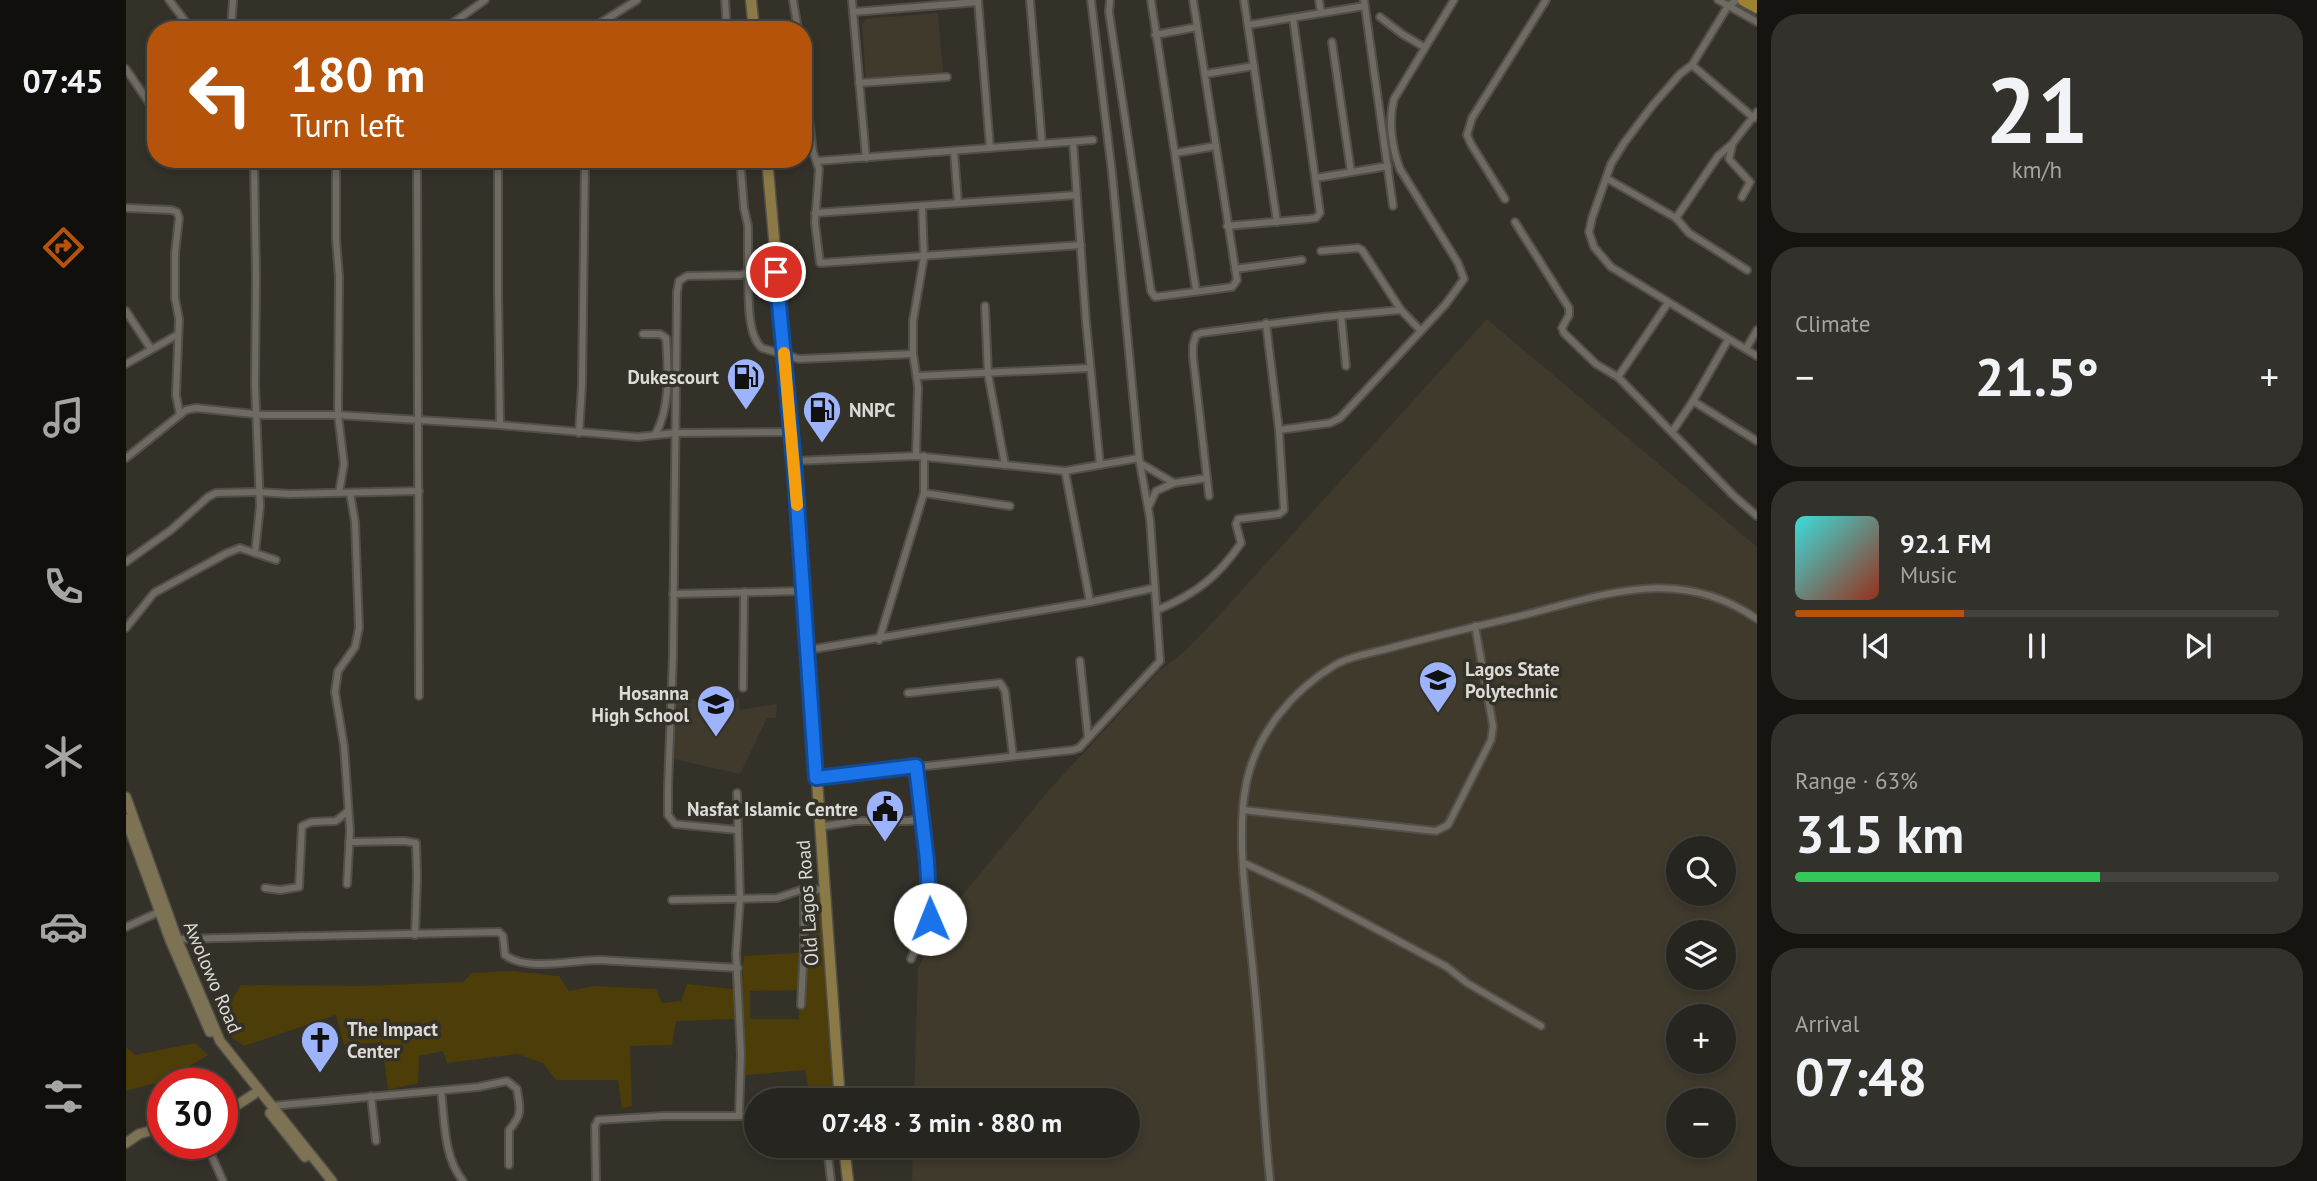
<!DOCTYPE html>
<meta charset="utf-8">
<style>
:root{--surface:#27251f;--page:#33312c;--text:#f1f3f6;--muted:#a4a5a4;--line:#43423d;--accent:#b45309}
body{margin:0;font-family:"PT Sans",sans-serif;background:var(--page);color:var(--text);height:100vh;display:flex;flex-direction:column;font-size:26px;white-space:nowrap}
*{box-sizing:border-box;margin:0}
p{font-size:23px;color:var(--muted)}
.icon{flex:none;width:38px;height:38px;fill:none;stroke:currentColor;stroke-width:2;stroke-linecap:round;stroke-linejoin:round}
.map{position:relative;flex:1;overflow:hidden}
.sheet{display:flex;flex-direction:column;gap:14px;padding:14px;background:#151411;width:560px}
.sheet>*{flex:none}
.guide{position:absolute;left:21px;top:21px;width:665px;height:147px;border-radius:28px;box-shadow:0 4px 10px #0003,0 0 0 2px var(--line);background:#b45309;color:#fff;overflow:hidden}
.buttons{position:absolute;left:1540px;top:836px;display:grid;gap:14px}
.buttons a{display:grid;place-items:center;width:70px;height:70px;border-radius:50%;background:var(--surface);box-shadow:0 4px 10px #0003,0 0 0 2px var(--line);font-size:35px}
.speed{position:absolute;left:21px;top:1068px;display:flex;gap:14px;font-size:35px;font-weight:700;text-align:center}
.speed>*{display:grid;place-content:center;width:91px;height:91px;border-radius:50%;background:var(--surface);box-shadow:0 4px 10px #0003,0 0 0 2px var(--line);line-height:1}
.speed .limit{border:10px solid #d22;background:#fff;color:#111}
.pin{position:absolute;display:grid;place-items:center;width:60px;height:60px;color:#fff;margin:-30px;border:4px solid #fff;border-radius:50%;box-shadow:0 2px 7px #0007}
.me{position:absolute;width:77px;margin:-38px;rotate:359deg;stroke-linejoin:round;filter:drop-shadow(0 0 5px #0008)}
.turn{display:flex;align-items:center;gap:24px;height:147px;padding:0 28px;font-size:32px}
.turn .icon{width:91px;height:91px;stroke-width:2.5}
.turn b{display:block;font-size:49px;line-height:60px}
.big{font-size:52px;font-weight:700;line-height:1.1}
.sheet .card{flex:1;display:flex;flex-direction:column;justify-content:center;gap:10px;min-width:0;padding:0 24px;border-radius:28px;background:var(--page)}
.sheet .dial{align-items:center;gap:0}
.dial b{font-size:91px;line-height:1}
.song{display:flex;align-items:center;gap:21px}
.cover{width:84px;height:84px;border-radius:10px;background:linear-gradient(135deg,hsl(180 70% 55%),hsl(10 70% 35%))}
.played{height:7px;border-radius:4px;background:linear-gradient(90deg,var(--accent) 35%,var(--line) 35%)}
.keys{display:flex;justify-content:space-around;direction:ltr}
.heat{display:flex;justify-content:space-between;align-items:center;font-size:38px;direction:ltr}
.charge{height:10px;border-radius:5px;background:linear-gradient(90deg,#34c759 63%,var(--line) 0)}
.trip{position:absolute;left:618px;top:1088px;width:396px;height:70px;border-radius:35px;background:var(--surface);box-shadow:0 4px 10px #0003,0 0 0 2px var(--line);font-weight:700;line-height:70px;text-align:center}
main{display:flex;flex:1;min-height:0}
.tabs{display:flex;flex-direction:column;width:126px;justify-content:space-around;align-items:center;background:#100f0c;color:var(--muted)}
.tabs .icon{width:49px;height:49px}
.tabs .current{color:var(--accent)}
.tabs b{font-size:32px;color:var(--text)}
.map>svg:first-child{display:block}
.built{fill:#3f3a2c;fill-rule:evenodd}
.green{fill:#4c3d09;fill-rule:evenodd}
.lines{fill:none;stroke-linecap:round;stroke-linejoin:round}
.street-casing{stroke:#514f48;stroke-width:10}
.secondary-casing{stroke:#514f48;stroke-width:12}
.primary-casing{stroke:#514f48;stroke-width:13}
.highway-casing{stroke:#514f48;stroke-width:16}
.street{stroke:#6f6b62;stroke-width:6}
.secondary{stroke:#7d7254;stroke-width:9}
.primary{stroke:#8b7946;stroke-width:10}
.highway{stroke:#9d8234;stroke-width:12}
.route-casing{stroke:#114b97;stroke-width:18}
.route{stroke:#1a73e8;stroke-width:12}
.slow{stroke:#f59e0b;stroke-width:12}
.labels{text-anchor:middle;dominant-baseline:central;stroke-width:7;stroke-linejoin:round;paint-order:stroke}
.poi-label{font-size:19px;font-weight:bold;fill:#dcdbd6;stroke:#343129;text-anchor:end}
.street-label{font-size:19px;fill:#dcdbd6;stroke:#343129}
</style>
<main>
<nav class="tabs">
<b>07:45</b>
<svg class="icon current" aria-label="directions" viewBox="0 0 24 24"><path d="M12 3l9 9-9 9-9-9zM9 14v-3h6M13 9l2 2-2 2"/></svg>
<svg class="icon" aria-label="music" viewBox="0 0 24 24"><path d="M9 18V5l10-2v13"/><circle cx="6" cy="18" r="3"/><circle cx="16" cy="16" r="3"/></svg>
<svg class="icon" aria-label="phone" viewBox="0 0 24 24"><path d="M5 4h4l2 5-3 2q2 4 5 5l2-3 5 2v4C11 20 4 13 5 4z"/></svg>
<svg class="icon" aria-label="climate" viewBox="0 0 24 24"><path d="M12 3v18M4 7l16 10M4 17L20 7"/></svg>
<svg class="icon" aria-label="car" viewBox="0 0 24 24"><path d="M5 17H2v-5l4-1 3-4h7l3 4 3 1v5h-3M9 17h6M6 11h13"/><circle cx="7" cy="17" r="2"/><circle cx="17" cy="17" r="2"/></svg>
<svg class="icon" aria-label="filters" viewBox="0 0 24 24"><path d="M4 7h16M4 17h16"/><circle cx="9" cy="7" r="2"/><circle cx="15" cy="17" r="2"/></svg>
</nav>
<div class="map">
<svg width="1631" height="1181" viewBox="0 0 1631 1181">
<rect width="100%" height="100%" fill="#343129"/>
<g class="built">
<path d="M812,13L817,72L740,78L736,24L740,19Z"/>
<path d="M1361,319L1631,547V1181H786L787,1146H1001V1101H788L792,968L815,921L924,789L1032,672L1059,651L1088,621ZM1552,849H1598V894H1552ZM1552,933H1598V978H1552ZM1552,1017H1598V1062H1552ZM1552,1101H1598V1146H1552Z"/>
<path d="M549,699H613L614,710L651,704L650,718H641L614,774L548,759Z"/>
</g>
<g class="green">
<path d="M694,883L708,1101H685L679,1070L620,1075L611,1019L550,1021L546,1045L504,1046L506,1106L496,1108L492,1080H430L417,1063L391,1054L321,1063L317,1051L293,1056L292,1083L262,1090L256,1043L218,1044L210,1015L118,1046L105,1037L95,1016L115,985L234,986L337,982L346,973L385,971L433,976L443,991L469,986L530,989L536,1003L555,1001L561,984L615,990L618,956L682,952L681,892ZM673,990V1019H624V991Z"/>
<path d="M69,1043L82,1055L40,1080L0,1091V1047L9,1055Z"/>
</g>
<g class="lines">
<g class="street-casing">
<g id="street">
<path d="M43,0L66,30"/>
<path d="M599,0L601,30"/>
<path d="M667,0L672,30"/>
<path d="M726,0L740,158"/>
<path d="M852,0L864,148"/>
<path d="M904,0L916,144"/>
<path d="M984,0L983,12L1025,291L1029,297L1106,287L1111,280L1067,0"/>
<path d="M1025,0L1070,290"/>
<path d="M1118,0L1151,222"/>
<path d="M1193,0L1195,13"/>
<path d="M1238,0L1267,206"/>
<path d="M1592,0L1631,22"/>
<path d="M1611,0L1602,6L1566,65L1554,74L1526,106L1498,143L1485,164L1466,218L1463,232L1468,247L1485,267L1631,356"/>
<path d="M727,12L852,2"/>
<path d="M1254,17L1276,34L1298,47"/>
<path d="M1122,25L1239,6"/>
<path d="M105,30L107,0"/>
<path d="M317,30L359,0"/>
<path d="M463,30L511,0"/>
<path d="M1029,35L1071,27"/>
<path d="M1206,42L1225,172"/>
<path d="M1566,65L1628,118"/>
<path d="M0,69L30,113"/>
<path d="M677,70L687,152L693,169L689,223L694,263L955,245"/>
<path d="M1079,74L1128,66"/>
<path d="M733,83L821,77"/>
<path d="M947,142L960,322L974,465"/>
<path d="M1606,146L1603,159L1624,182L1616,197"/>
<path d="M828,151L832,203"/>
<path d="M1049,153L1090,146"/>
<path d="M128,159L130,276L129,386L134,506L129,553"/>
<path d="M210,159V239L213,277L212,415L218,464L213,493"/>
<path d="M291,159L293,696"/>
<path d="M372,159V289L374,425"/>
<path d="M692,161L967,140"/>
<path d="M1190,178L1262,166"/>
<path d="M1480,178L1550,218L1563,233L1621,270"/>
<path d="M1379,199L1345,144L1341,135L1346,118L1420,0"/>
<path d="M0,208L45,210L51,212L53,218L49,253V298L53,319L50,395L54,415"/>
<path d="M689,213L950,195"/>
<path d="M1550,218L1592,156L1606,144L1631,112"/>
<path d="M1389,222L1443,308V315L1436,328L1438,333L1470,364L1492,377L1608,496L1631,516"/>
<path d="M1101,226L1182,219L1190,218L1194,213L1167,18"/>
<path d="M1195,251L1232,248L1236,250L1275,310L1294,330"/>
<path d="M1109,269L1176,260"/>
<path d="M622,272C623,292 620,335 636,348L673,359L787,354"/>
<path d="M859,306L862,374L879,465"/>
<path d="M0,311L25,349"/>
<path d="M1215,315L1220,366"/>
<path d="M517,334H534L540,338C542,369 545,407 529,435"/>
<path d="M1620,349L1631,330"/>
<path d="M0,364L51,335"/>
<path d="M791,376L964,368"/>
<path d="M1492,377L1542,303"/>
<path d="M1567,401L1631,441"/>
<path d="M1153,430L1204,423L1214,418L1319,305L1338,279L1332,263L1274,169C1266,148 1262,121 1268,99L1328,0"/>
<path d="M1546,432L1567,401L1602,340"/>
<path d="M453,433L456,385L459,159"/>
<path d="M790,456L792,387L787,354V321L798,257L796,206"/>
<path d="M0,458L60,410L70,408L138,415H212L374,425L512,437L549,433L665,432"/>
<path d="M668,461L790,456L939,471L1013,458"/>
<path d="M1014,463L1048,483L1081,478"/>
<path d="M939,471L964,602"/>
<path d="M798,493L884,506"/>
<path d="M1083,496L1067,357V345L1070,335L1075,333L1198,317L1275,310"/>
<path d="M1023,506L1030,491L1048,483"/>
<path d="M0,562L45,530L82,497L90,493L133,492L163,494L293,491"/>
<path d="M547,594L677,591"/>
<path d="M1031,610C1068,595 1092,577 1115,543L1110,524L1112,519L1153,514L1158,510L1153,430L1140,323"/>
<path d="M0,628L28,593L101,553L114,548L150,560"/>
<path d="M753,640L798,493V456"/>
<path d="M682,650L964,602L1028,588"/>
<path d="M954,661L962,737"/>
<path d="M617,688L618,592"/>
<path d="M782,693L874,683L879,691L887,756"/>
<path d="M690,778L947,750L953,748L1034,661L1024,519L1013,458L986,173L965,0"/>
<path d="M611,793L614,898L610,954L615,1054L613,1114"/>
<path d="M1117,810L1310,831L1322,825L1365,740L1367,726L1349,626"/>
<path d="M693,827L729,821H783L797,818"/>
<path d="M611,830L549,824L542,815V788L547,655L551,292L553,281L561,276L615,275L622,272V226L618,208L614,159"/>
<path d="M223,842L278,841L290,843L291,877L289,935"/>
<path d="M1118,863L1183,893L1321,967L1341,983L1415,1026"/>
<path d="M221,884L224,831L218,746L209,692L212,671L229,647L233,628L229,522L224,493"/>
<path d="M139,888L154,890L173,887L176,826L185,822L210,821L222,811"/>
<path d="M546,900L651,898L678,889L698,890"/>
<path d="M0,927L33,912"/>
<path d="M51,939L373,932L377,936L379,955C401,972 447,960 473,960L612,968"/>
<path d="M785,959L804,915L801,861L790,766"/>
<path d="M675,1005L678,948V889"/>
<path d="M315,1091C319,1121 317,1156 337,1181"/>
<path d="M245,1096L250,1141"/>
<path d="M145,1106L352,1087L381,1081L391,1089C394,1109 397,1114 383,1130V1165"/>
<path d="M80,1143L97,1181"/>
<path d="M701,1146L705,1181"/>
<path d="M470,1181L469,1126L472,1120L538,1116H630"/>
<path d="M1144,1181C1137,1114 1135,1047 1128,981C1123,921 1108,837 1121,780C1132,732 1167,690 1209,665C1224,656 1246,653 1264,648C1308,636 1353,626 1398,615C1480,594 1554,565 1631,619"/>
</g>
</g>
<g class="secondary-casing">
<g id="secondary">
<path d="M0,797L51,939L94,1041L206,1181"/>
<path d="M0,819L44,940L84,1032"/>
<path d="M144,1113L179,1157"/>
<path d="M96,1115L128,1094"/>
<path d="M0,1143L13,1134L37,1127"/>
</g>
</g>
<g class="primary-casing">
<g id="primary">
<path d="M625,0L628,30"/>
<path d="M641,159L669,474L714,1101"/>
<path d="M718,1146L722,1181"/>
</g>
</g>
<g class="highway-casing">
<path id="highway" d="M1618,0L1631,7"/>
</g>
<use href="#street" class="street"/>
<use href="#secondary" class="secondary"/>
<use href="#primary" class="primary"/>
<use href="#highway" class="highway"/>
</g>
<g class="lines">
<g class="route-casing">
<path id="route" d="M650,272L669,474L690,778L790,766L801,861L804,919"/>
</g>
<use href="#route" class="route"/>
<path class="slow" d="M658,353L671,505"/>
</g>
<defs>
<g id="fuel-pin" transform="scale(2.0125)"><path d="M0 17L-7.5 6A9.5 9.5 0 1 1 7.5 6Z" fill="#9db4fd" stroke="#343129"/><path d="M-5.5-6h7V0h2V4h1.3V-2.5L3-4.5l.8-.8L6-3V5H2.5V1h-1V6h-7ZM-4.2-4.7v3.2H.2V-4.7Z" fill="#111"/></g>
<g id="university-pin" transform="scale(2.0125)"><path d="M0 17L-7.5 6A9.5 9.5 0 1 1 7.5 6Z" fill="#9db4fd" stroke="#343129"/><path d="M0-5L7-2L0 1L-7-2ZM-4 1L0 2.5L4 1V4Q0 6-4 4Z" fill="#111"/></g>
<g id="school-pin" transform="scale(2.0125)"><path d="M0 17L-7.5 6A9.5 9.5 0 1 1 7.5 6Z" fill="#9db4fd" stroke="#343129"/><path d="M0-5L7-2L0 1L-7-2ZM-4 1L0 2.5L4 1V4Q0 6-4 4Z" fill="#111"/></g>
<g id="civic-pin" transform="scale(2.0125)"><path d="M0 17L-7.5 6A9.5 9.5 0 1 1 7.5 6Z" fill="#9db4fd" stroke="#343129"/><path d="M-.6-6.5H3V-4.5H.6V-3L4-1V1h2V6H-6V1h2V-1L-.6-3ZM-1.2 2.5V6h2.4V2.5Z" fill="#111"/></g>
<g id="church-pin" transform="scale(2.0125)"><path d="M0 17L-7.5 6A9.5 9.5 0 1 1 7.5 6Z" fill="#9db4fd" stroke="#343129"/><path d="M-1.2-6h2.4v3.5h3.3v2.4h-3.3V6h-2.4V-.1h-3.3v-2.4h3.3Z" fill="#111"/></g>
</defs>
<g fill-rule="evenodd">
<use href="#fuel-pin" x="620" y="377"/>
<use href="#fuel-pin" x="696" y="410"/>
<use href="#university-pin" x="1312" y="680"/>
<use href="#school-pin" x="590" y="704"/>
<use href="#civic-pin" x="759" y="809"/>
<use href="#church-pin" x="194" y="1040"/>
</g>
<g class="labels">
<g class="poi-label">
<text x="593" y="377">Dukescourt</text>
<text x="723" y="410" text-anchor="start">NNPC</text>
<text x="1339" y="669" text-anchor="start">Lagos State<tspan x="1339" dy="22">Polytechnic</tspan></text>
<text x="563" y="693">Hosanna<tspan x="563" dy="22">High School</tspan></text>
<text x="732" y="809">Nasfat Islamic Centre</text>
<text x="221" y="1029" text-anchor="start">The Impact<tspan x="221" dy="22">Center</tspan></text>
</g>
<g class="street-label">
<text transform="translate(681 903) rotate(-94)">Old Lagos Road</text>
<text transform="translate(87 977) rotate(67)">Awolowo Road</text>
</g>
</g>
</svg>
<div class="buttons">
<a><svg class="icon" aria-label="search" viewBox="0 0 24 24"><circle cx="10" cy="10" r="6"/><path d="M15 15l6 6"/></svg></a>
<a><svg class="icon" aria-label="layers" viewBox="0 0 24 24"><path d="M12 4l9 5-9 5-9-5zM3 14l9 5 9-5"/></svg></a>
<a>+</a>
<a>−</a>
</div>
<div class="speed"><div class="limit">30</div></div>
<div class="pin" style="left:650px;top:272px;background:#d93025"><svg class="icon" aria-label="arrive" viewBox="0 0 24 24"><path d="M6 21V4h12l-3 4 3 4H6"/></svg></div>
<svg class="me" style="left:804px;top:919px" viewBox="-20 -20 40 40"><circle r="19" fill="#fff"/><path d="M0-13L10 11 0 6-10 11z" fill="#1a73e8"/></svg>
<div class="trip">07:48 · 3 min · 880 m</div>
<div class="guide">
<div class="turn"><svg class="icon" aria-label="left" viewBox="0 0 24 24"><path d="M17 20v-9H6M10 6l-5 5 5 5"/></svg><div><b>180 m</b>Turn left</div></div>
</div>
</div>
<section class="sheet">
<div class="card dial"><b>21</b><p>km/h</p></div>
<div class="card"><p>Climate</p>
<div class="heat"><a>−</a><b class="big">21.5°</b><a>+</a></div>
</div>
<div class="card">
<div class="song"><i class="cover"></i><div><b>92.1 FM</b><p>Music</p></div></div>
<div class="played"></div>
<div class="keys"><svg class="icon" aria-label="previous" viewBox="0 0 24 24"><path d="M18 5L8 12l10 7zM5 5v14"/></svg><svg class="icon" aria-label="pause" viewBox="0 0 24 24"><path d="M8 5v14M16 5v14"/></svg><svg class="icon" aria-label="next" viewBox="0 0 24 24"><path d="M6 5l10 7-10 7zM19 5v14"/></svg></div>
</div>
<div class="card"><p>Range · 63%</p><b class="big">315 km</b><div class="charge"></div></div>
<div class="card"><p>Arrival</p><b class="big">07:48</b></div>
</section>
</main>
